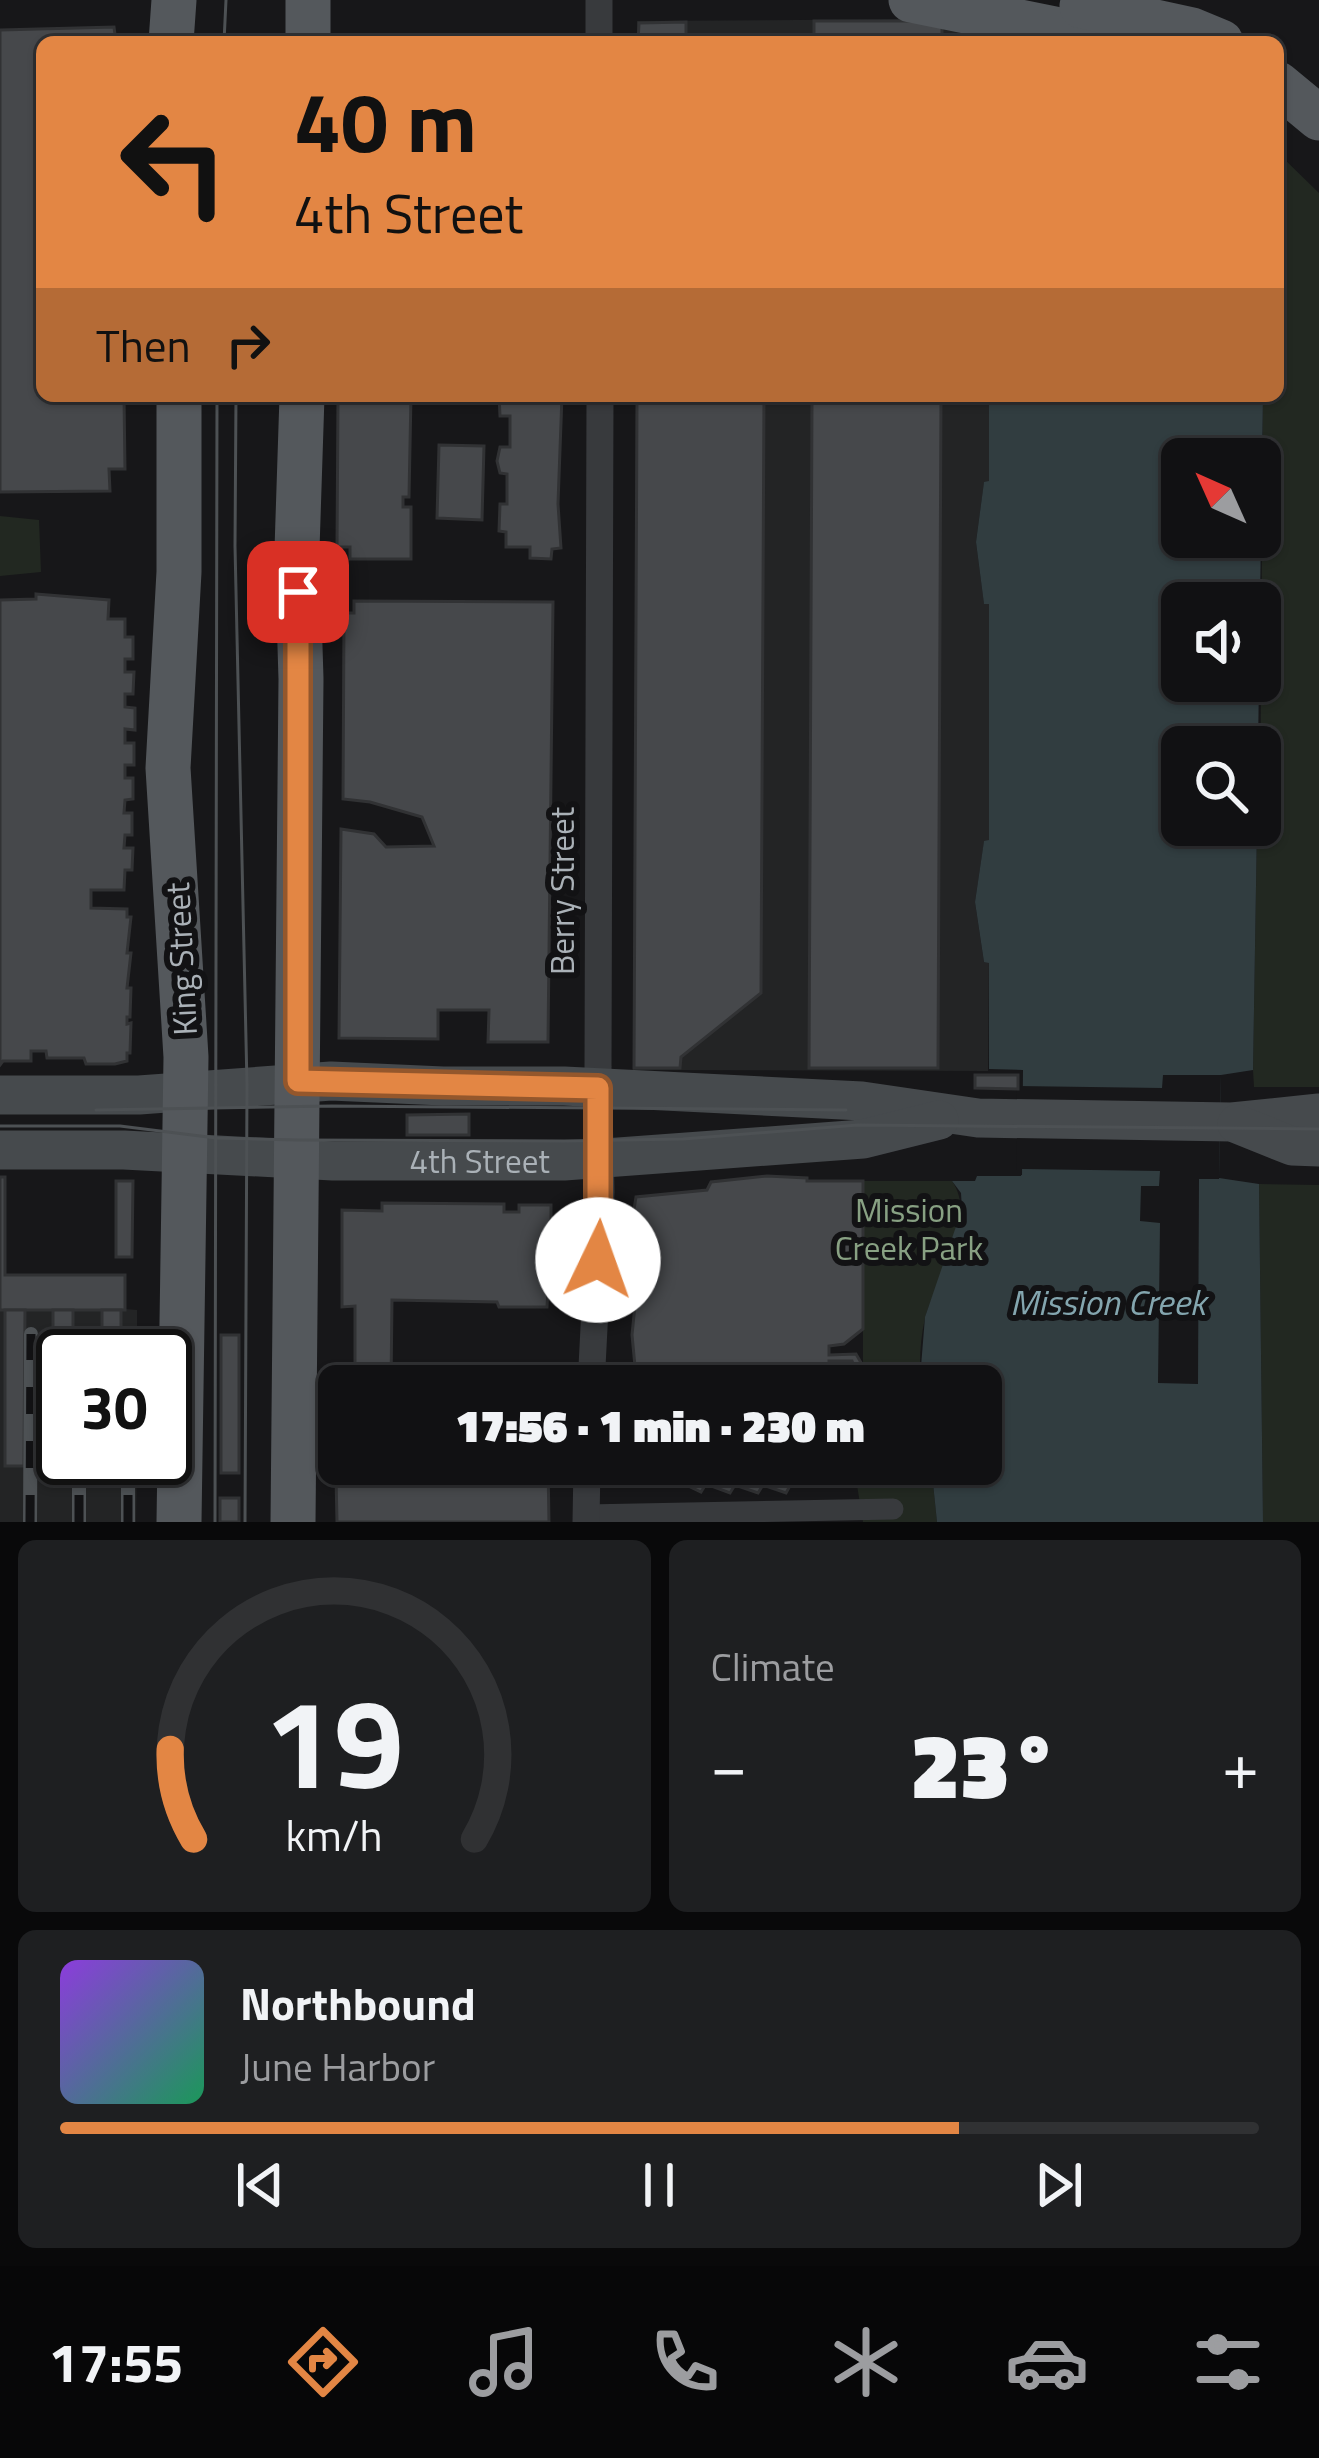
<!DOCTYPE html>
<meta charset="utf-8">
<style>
:root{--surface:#111113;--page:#1e1f21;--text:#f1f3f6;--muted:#9c9da0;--line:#303133;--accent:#e38644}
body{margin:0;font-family:"Titillium Web",sans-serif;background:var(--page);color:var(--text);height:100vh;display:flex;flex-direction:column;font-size:45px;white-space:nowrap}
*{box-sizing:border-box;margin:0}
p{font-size:39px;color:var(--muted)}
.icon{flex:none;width:66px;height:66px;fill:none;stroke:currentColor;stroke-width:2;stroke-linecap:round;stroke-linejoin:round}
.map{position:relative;height:1522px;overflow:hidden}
.panel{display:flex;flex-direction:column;gap:18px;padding:18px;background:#09090a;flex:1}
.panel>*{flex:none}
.banner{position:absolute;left:36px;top:36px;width:1248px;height:366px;border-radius:18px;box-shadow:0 3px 9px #0004,0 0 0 3px var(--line);background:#e38644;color:#111;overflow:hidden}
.needle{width:78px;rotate:315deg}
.controls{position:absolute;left:1161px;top:438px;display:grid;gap:24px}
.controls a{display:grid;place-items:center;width:120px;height:120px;border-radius:18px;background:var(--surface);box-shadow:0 3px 9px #0004,0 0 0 3px var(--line);font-size:60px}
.speed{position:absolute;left:36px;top:1329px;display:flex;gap:24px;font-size:60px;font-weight:700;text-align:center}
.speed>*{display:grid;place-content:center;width:156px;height:156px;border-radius:50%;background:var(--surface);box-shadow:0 3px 9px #0004,0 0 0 3px var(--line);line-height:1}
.speed .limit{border:6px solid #111;border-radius:18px;background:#fff;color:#111}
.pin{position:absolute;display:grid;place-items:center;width:102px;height:102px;color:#fff;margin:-51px;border-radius:24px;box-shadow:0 6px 18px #0006}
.me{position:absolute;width:132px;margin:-66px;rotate:3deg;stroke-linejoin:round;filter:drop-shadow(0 0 9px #0008)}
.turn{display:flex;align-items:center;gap:42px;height:252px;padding:0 60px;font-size:54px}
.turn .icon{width:156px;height:156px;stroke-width:2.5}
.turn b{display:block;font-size:84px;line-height:102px}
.then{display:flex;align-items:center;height:114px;padding:0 60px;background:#0003;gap:24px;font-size:45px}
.big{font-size:90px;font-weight:800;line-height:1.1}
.panel .card{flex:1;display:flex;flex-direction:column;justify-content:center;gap:18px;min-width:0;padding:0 42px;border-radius:18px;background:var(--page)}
.panel .dial{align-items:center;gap:0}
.dial svg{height:312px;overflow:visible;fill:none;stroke:var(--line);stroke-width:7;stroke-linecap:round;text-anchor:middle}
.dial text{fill:var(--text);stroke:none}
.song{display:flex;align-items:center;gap:36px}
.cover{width:144px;height:144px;border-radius:18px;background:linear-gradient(135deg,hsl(270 70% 55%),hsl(150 70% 35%))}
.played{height:12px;border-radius:6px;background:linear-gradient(90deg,var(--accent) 75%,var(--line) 75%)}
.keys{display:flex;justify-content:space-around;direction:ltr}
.heat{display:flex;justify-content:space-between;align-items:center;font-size:66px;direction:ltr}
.panel .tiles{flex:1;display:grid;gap:18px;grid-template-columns:1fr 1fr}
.card:last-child{grid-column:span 2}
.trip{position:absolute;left:318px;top:1365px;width:684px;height:120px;border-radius:18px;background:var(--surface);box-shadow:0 3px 9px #0004,0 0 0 3px var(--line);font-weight:800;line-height:120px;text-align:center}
.dock{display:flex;height:192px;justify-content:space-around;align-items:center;background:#070708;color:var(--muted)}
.dock .icon{width:84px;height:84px}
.dock .current{color:var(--accent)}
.dock b{font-size:54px;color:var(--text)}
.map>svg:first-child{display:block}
.built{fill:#232425}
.green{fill:#222821}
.water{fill:#313d40;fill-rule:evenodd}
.pier{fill:#171719}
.building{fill:#46484b;stroke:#313234;stroke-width:3}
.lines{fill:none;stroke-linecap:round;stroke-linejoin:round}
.pedestrian{stroke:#383a3d;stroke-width:21}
.minor{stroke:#383a3d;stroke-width:27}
.secondary{stroke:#464a4d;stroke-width:39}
.primary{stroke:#54585c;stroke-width:45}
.tram{stroke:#4d5154;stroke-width:3}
.rail-casing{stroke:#4d5154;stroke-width:14}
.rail{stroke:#121214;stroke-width:9;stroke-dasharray:27;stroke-linecap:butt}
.route-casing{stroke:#94572c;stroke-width:30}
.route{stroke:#e38644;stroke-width:21}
.labels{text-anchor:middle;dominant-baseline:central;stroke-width:12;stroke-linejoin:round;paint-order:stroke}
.street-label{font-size:33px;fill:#aab1b7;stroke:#121214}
.park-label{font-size:33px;fill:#88a183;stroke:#121214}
.water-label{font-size:36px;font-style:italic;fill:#84a6af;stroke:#121214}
</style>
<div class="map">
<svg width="1319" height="1522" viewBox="0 0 1319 1522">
<rect width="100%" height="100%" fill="#171719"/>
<g class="built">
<path d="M942,19L990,28V42H637V21Z"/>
<path d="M636,396H989V482L984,483L976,542L984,603L989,604V841L984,842L975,902L984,962H989L988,1071L633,1070Z"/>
<path d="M0,1177H5L6,1275H125V1309L137,1310V1356H63V1458H137L136,1522H0Z"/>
</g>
<g class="green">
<path d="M1278,153L1319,193V1087H1254L1253,1070L1257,825H1260L1263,396H1278Z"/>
<path d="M0,516L39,520L41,572L0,576Z"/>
<path d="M863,1181H952C979,1221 936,1277 925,1318C920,1340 919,1364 921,1386H863Z"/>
<path d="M1259,1184L1319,1185V1522H1263Z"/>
<path d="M865,1464H931L937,1522H863L857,1485L865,1484Z"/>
</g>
<path class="water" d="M989,396H1263L1260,603H1182V681H1259L1258,747H1182V825H1257L1253,1070L1221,1075L1219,1178L1259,1184L1263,1522H937L931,1464H981V1386H921L920,1379L925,1317L962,1209L961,1193L952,1181H975L977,1176L1022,1175L1023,1070L989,1069V963L984,962L975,902L984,841L989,840V604H984L976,542L984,482L989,481ZM1182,459H1260V537H1182Z"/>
<path class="pier" d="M1163,1075H1221L1219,1179H1199L1198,1384L1158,1383L1160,1223L1140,1221L1141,1186H1159L1160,1171L1022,1169L1021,1176H977V1170H1016L1017,1086L1162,1088Z"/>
<g class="building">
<rect x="814" y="21" width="128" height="21"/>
<path d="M686,22V34L700,42H638L639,23Z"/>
<path d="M114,27L116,42H42V396H124L125,469H109L110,491L0,492V30Z"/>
<path d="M338,396H411L409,497H403V507H411V559H350V547H337Z"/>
<path d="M499,396H562L558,504L561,548L552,549L551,559L530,558V547H506V532L499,531L500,504H507V474L500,473L497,461L500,447H510V416H500Z"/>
<path d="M637,396H764L761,993L681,1057L680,1068H634Z"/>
<path d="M812,396H941L938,1068H809Z"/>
<path d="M439,445L484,446L482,520L437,518Z"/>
<path d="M36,594L109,600L108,619H125V637H133V659H125V672H134L133,694H125V707L135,708V730L125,729V743H134V765H125V778H133V799L125,800L124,813H132V835H125L124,848H133L132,870H125L124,890H91V908L127,909V917H131L127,953H131L127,988H131L130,1017H127V1024L131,1023L130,1053H127V1061L115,1064H86L84,1058H47L46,1051H31V1061H3L0,1065V600L36,599Z"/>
<path d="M354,601L553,602L548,1042H488L489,1010H438V1039L339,1038L341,829L374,834L386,847L434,846L422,817L370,802L343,799L344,613H354Z"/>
<path d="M975,1075H1018V1089L975,1088Z"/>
<path d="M469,1114V1135H407V1115Z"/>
<path d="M767,1176L807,1178V1181H863V1329L844,1344L829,1346V1355L856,1354L863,1366L856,1371L852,1361H829V1386H632L636,1377L632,1335L636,1295L632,1279L636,1238L632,1222L636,1197L707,1190L711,1182Z"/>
<path d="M0,1177H5V1275H125V1310H0Z"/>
<path d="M116,1181H133L132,1257H116Z"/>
<path d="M382,1203L504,1204V1212H519V1205H551V1234L544,1235V1241H551L547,1307H499L497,1302L392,1300L391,1386H355V1306L342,1307V1210L382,1211Z"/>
<path d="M5,1310H25L24,1466H5Z"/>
<path d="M53,1310H73V1356H63V1458H72V1467L53,1466Z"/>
<rect x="102" y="1310" width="19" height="46"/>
<rect x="221" y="1335" width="18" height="138"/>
<path d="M334,1388H339V1464H548L549,1522H337Z"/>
<path d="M636,1464H865V1485L791,1484L786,1493L763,1485L758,1493L735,1485L730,1493L706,1484L701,1492L684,1484H647V1478L639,1474Z"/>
<rect x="220" y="1498" width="19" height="24"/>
</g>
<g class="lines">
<path class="pedestrian" d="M586,1515L893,1509"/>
<g class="minor">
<path d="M599,0V42"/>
<path d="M591,1386L601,1192L598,1067L600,396"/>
<path d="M586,1522L587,1464"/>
</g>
<g class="secondary">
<path d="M0,1095H139L331,1081L443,1086H564L862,1101L978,1118L1232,1122L1319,1113"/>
<path d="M1237,1124L1292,1146L1319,1147"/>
<path id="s1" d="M0,1150H124L333,1161H564L863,1139L939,1120"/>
</g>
<g class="primary">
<path d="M911,0L1119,42"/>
<path d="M1082,6L1192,30L1221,42"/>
<path d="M171,42L174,0"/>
<path d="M308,42V0"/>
<path d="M1278,84L1319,118"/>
<path d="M179,1522L186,1057L168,768L179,572V396"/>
<path d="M293,1522L301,679L297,549L302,396"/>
</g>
<g class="tram">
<path d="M224,42L226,0"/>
<path d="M236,396L235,546L247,1085L245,1522"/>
<path d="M96,1110L332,1106L846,1110"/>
<path d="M0,1126H120L216,1138L298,1140L564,1141L683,1139L858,1125L1319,1129"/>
<path d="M215,1522L217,396"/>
</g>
<g class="rail-casing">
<g id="rail">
<path d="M80,1356V1334"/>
<path d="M128,1356V1334"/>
<path d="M30,1522L31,1334"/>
<path d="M79,1522V1458"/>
<path d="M128,1522V1458"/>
</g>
</g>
<use href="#rail" class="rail"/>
</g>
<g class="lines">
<g class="route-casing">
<path id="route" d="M298,592V1081L598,1088V1260"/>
</g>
<use href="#route" class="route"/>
</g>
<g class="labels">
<g class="street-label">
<text transform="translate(562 891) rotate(-90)">Berry Street</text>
<text transform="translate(181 959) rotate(-93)">King Street</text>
<text stroke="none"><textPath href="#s1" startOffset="480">4th Street</textPath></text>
</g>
<g class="park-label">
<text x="909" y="1210">Mission<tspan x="909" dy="38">Creek Park</tspan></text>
</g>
<g class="water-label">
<text x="1108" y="1301">Mission Creek</text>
</g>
</g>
</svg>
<div class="controls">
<a><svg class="needle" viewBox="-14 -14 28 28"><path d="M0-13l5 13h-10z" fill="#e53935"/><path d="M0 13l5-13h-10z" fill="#9c9da0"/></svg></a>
<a><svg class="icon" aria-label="sound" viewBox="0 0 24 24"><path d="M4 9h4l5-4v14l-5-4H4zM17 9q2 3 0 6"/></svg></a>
<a><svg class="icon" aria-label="search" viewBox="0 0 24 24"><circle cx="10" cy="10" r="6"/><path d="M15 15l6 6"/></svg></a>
</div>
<div class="speed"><div class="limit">30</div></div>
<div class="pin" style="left:298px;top:592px;background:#d93025"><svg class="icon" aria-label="arrive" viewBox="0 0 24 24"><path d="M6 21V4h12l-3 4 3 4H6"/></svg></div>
<svg class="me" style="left:598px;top:1260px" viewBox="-20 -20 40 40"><circle r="19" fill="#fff"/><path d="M0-13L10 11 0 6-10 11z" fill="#e38644"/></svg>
<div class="trip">17:56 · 1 min · 230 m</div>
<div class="banner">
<div class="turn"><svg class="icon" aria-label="left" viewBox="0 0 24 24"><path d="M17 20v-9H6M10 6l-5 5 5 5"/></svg><div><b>40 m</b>4th Street</div></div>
<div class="then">Then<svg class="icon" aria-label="right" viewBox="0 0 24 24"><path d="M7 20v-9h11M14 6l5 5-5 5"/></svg></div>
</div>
</div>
<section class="panel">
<div class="tiles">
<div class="card dial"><svg viewBox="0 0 100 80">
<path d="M14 69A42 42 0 1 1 86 69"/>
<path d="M14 69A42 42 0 0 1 8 46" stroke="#e38644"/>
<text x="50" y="56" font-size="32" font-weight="700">19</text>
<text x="50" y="72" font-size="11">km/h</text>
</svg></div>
<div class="card"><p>Climate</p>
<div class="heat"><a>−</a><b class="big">23°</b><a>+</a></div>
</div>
<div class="card">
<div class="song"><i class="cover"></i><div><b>Northbound</b><p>June Harbor</p></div></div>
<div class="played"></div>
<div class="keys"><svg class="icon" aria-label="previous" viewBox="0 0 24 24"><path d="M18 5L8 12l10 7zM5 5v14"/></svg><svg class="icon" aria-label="pause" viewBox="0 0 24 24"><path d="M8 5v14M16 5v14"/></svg><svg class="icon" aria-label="next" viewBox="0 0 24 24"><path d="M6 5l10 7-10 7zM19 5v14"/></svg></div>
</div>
</div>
</section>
<nav class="dock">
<b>17:55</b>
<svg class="icon current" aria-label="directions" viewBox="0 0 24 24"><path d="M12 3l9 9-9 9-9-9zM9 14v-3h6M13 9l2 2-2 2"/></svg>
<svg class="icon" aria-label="music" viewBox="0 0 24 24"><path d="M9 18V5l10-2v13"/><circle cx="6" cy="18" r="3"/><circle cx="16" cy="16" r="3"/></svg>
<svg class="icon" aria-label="phone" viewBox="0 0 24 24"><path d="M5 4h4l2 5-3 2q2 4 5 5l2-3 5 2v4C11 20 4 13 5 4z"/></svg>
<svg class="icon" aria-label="climate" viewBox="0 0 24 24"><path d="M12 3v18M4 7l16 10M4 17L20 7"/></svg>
<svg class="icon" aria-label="car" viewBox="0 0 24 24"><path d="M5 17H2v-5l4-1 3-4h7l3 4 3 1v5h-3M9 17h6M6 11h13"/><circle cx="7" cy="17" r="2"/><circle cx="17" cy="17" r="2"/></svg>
<svg class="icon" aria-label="filters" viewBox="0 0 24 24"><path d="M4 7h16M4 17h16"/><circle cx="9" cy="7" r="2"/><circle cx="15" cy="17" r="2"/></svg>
</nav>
